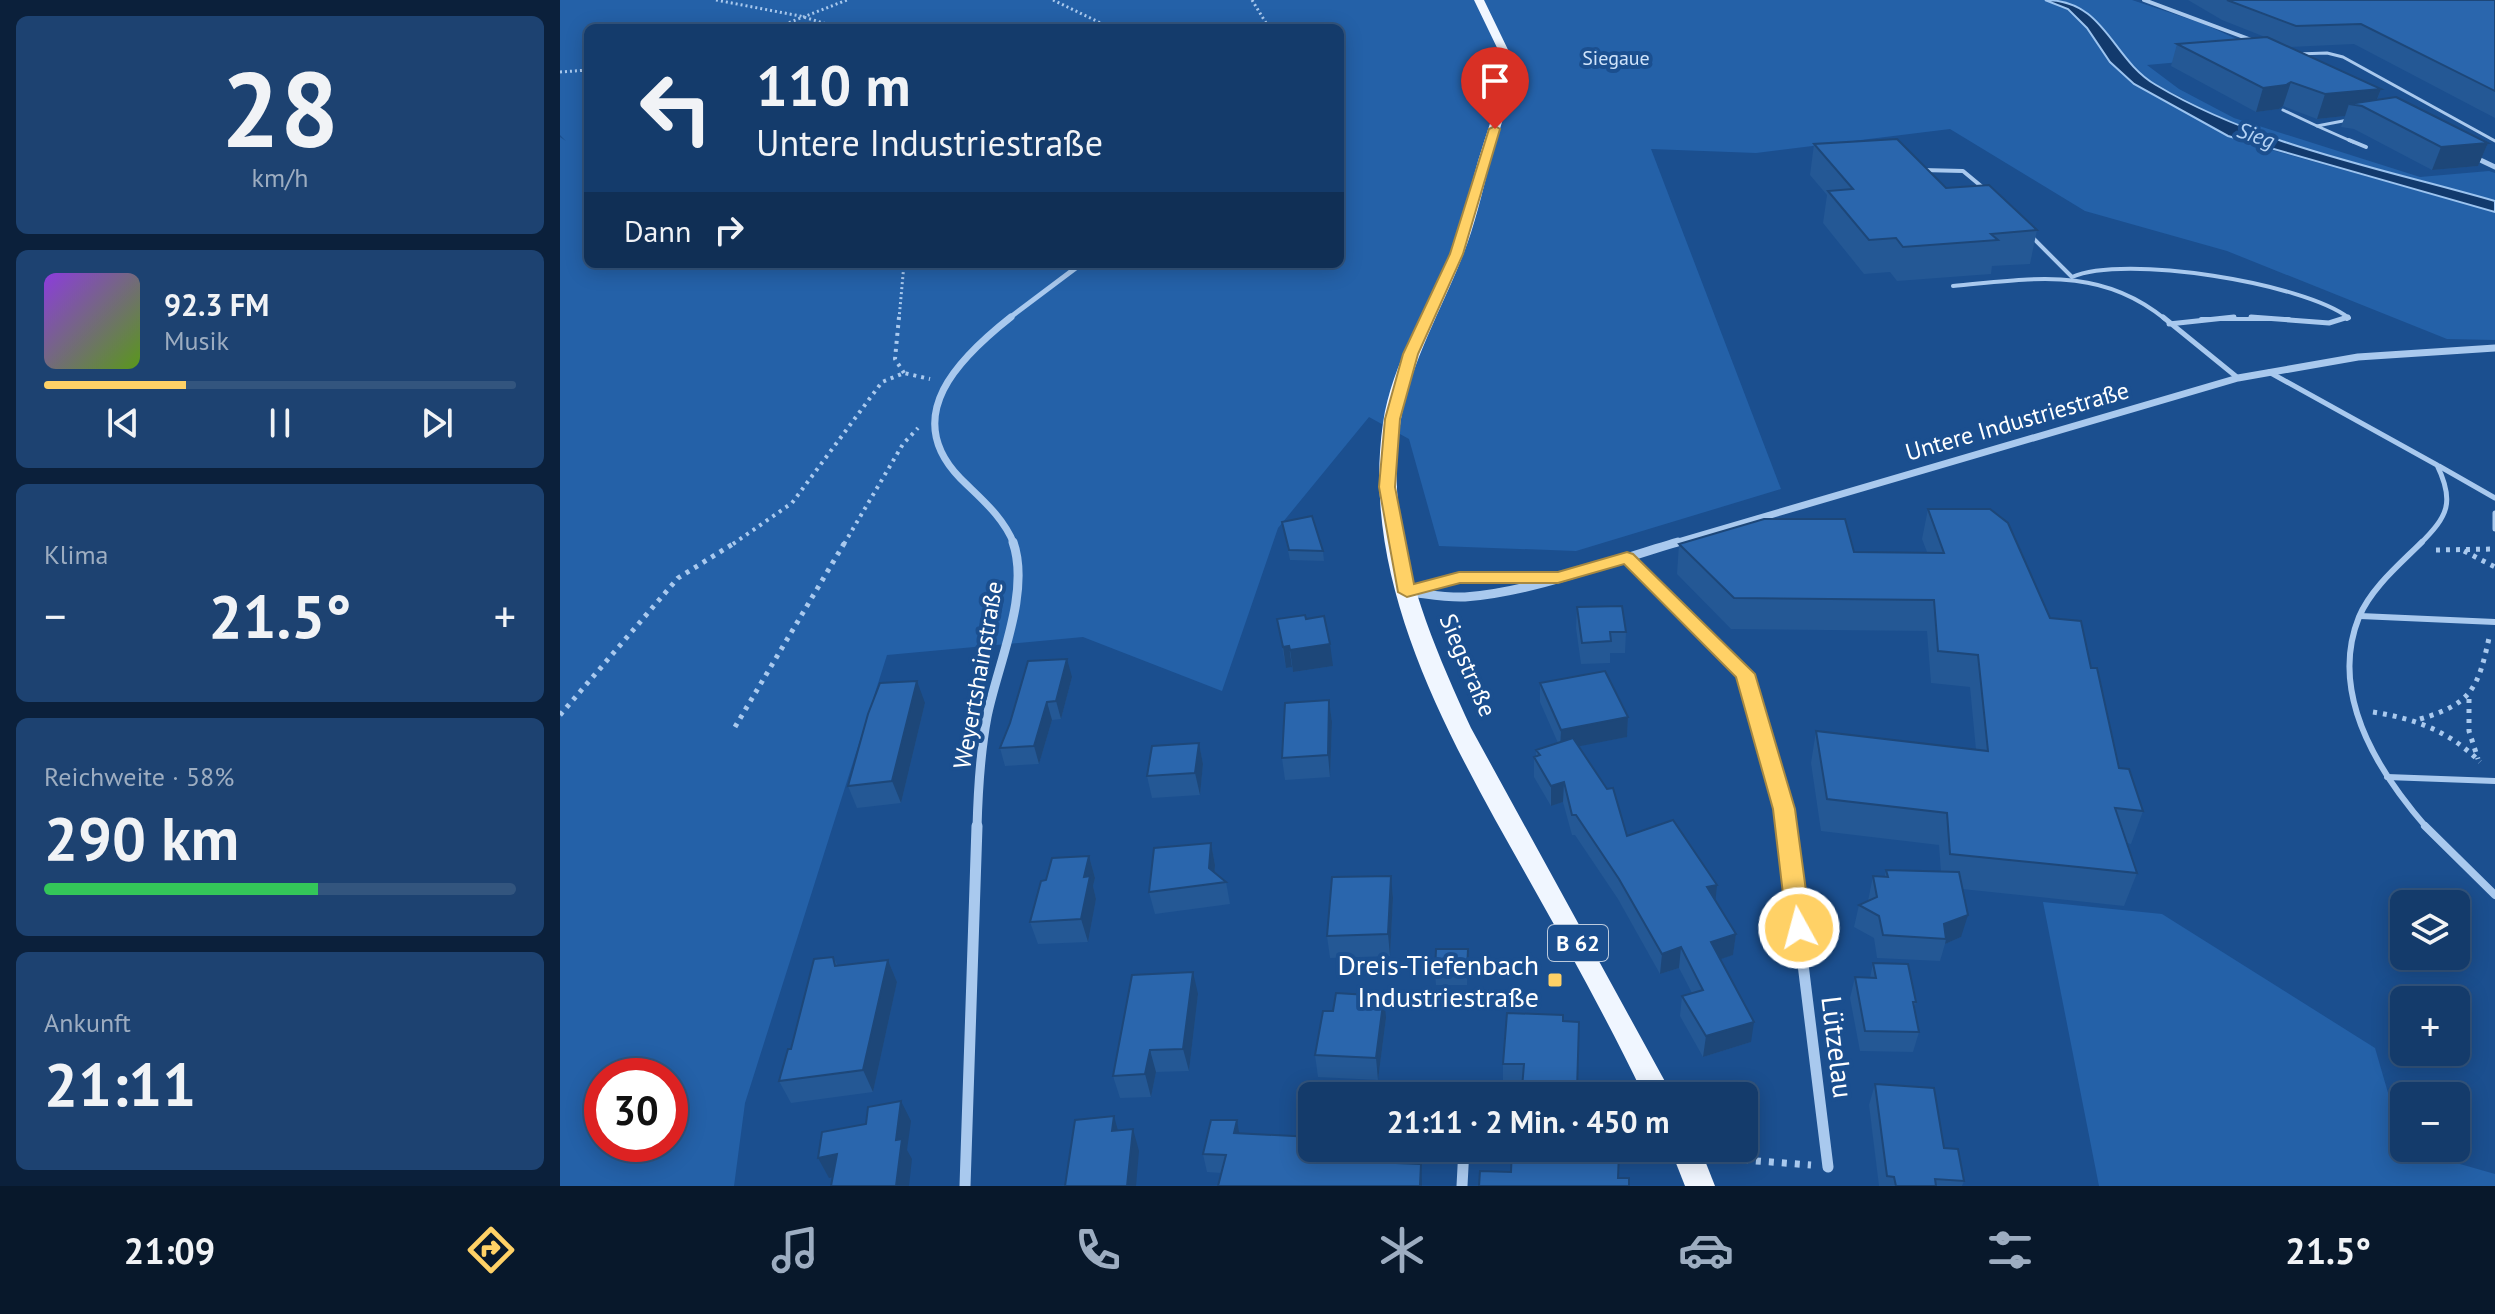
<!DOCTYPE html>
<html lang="de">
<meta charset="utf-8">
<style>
:root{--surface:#143b6b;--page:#1d4271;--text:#f1f3f6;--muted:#9dadc1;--line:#33557e;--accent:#ffd166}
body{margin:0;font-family:"PT Sans",sans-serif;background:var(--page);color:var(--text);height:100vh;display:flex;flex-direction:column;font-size:30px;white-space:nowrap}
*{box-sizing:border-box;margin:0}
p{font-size:26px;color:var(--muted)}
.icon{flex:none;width:44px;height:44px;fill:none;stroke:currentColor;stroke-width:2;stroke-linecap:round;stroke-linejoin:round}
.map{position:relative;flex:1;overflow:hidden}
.sheet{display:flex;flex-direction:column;gap:16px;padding:16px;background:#0b203b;width:560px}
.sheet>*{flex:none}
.guide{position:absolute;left:24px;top:24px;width:760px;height:244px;border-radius:12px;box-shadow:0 4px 20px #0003,0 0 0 2px var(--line);background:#143b6b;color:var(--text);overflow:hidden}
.buttons{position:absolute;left:1830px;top:890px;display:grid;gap:16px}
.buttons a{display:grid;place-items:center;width:80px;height:80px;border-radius:12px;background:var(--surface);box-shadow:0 4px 20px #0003,0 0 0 2px var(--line);font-size:40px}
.speed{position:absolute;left:24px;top:1058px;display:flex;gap:16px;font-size:40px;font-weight:700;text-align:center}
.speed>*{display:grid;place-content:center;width:104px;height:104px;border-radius:50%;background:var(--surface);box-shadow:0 4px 20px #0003,0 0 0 2px var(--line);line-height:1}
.speed .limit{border:12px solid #d22;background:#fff;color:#111}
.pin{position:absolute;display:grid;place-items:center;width:68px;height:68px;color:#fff;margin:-82px -34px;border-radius:50% 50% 50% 0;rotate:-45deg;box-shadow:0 0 8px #0007}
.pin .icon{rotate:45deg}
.me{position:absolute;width:88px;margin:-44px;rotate:353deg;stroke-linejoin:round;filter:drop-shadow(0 0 6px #0008)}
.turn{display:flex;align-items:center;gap:28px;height:168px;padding:0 40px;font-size:36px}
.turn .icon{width:104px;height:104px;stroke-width:2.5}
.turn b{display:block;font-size:56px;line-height:68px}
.then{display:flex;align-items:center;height:76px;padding:0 40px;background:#0003;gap:16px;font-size:30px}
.big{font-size:60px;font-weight:700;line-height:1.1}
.sheet .tile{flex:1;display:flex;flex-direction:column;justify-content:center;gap:12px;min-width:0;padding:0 28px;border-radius:12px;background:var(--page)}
.sheet .dial{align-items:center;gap:0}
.dial b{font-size:104px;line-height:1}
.song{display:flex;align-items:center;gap:24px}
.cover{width:96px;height:96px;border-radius:12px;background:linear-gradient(135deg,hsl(270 70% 55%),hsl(90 70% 35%))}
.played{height:8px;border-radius:4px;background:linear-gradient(90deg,var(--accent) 30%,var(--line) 30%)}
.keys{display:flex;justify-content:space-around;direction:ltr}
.heat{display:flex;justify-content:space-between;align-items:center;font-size:44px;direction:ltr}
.charge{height:12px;border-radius:6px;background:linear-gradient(90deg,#34c759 58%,var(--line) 0)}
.trip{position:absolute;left:738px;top:1082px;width:460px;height:80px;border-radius:12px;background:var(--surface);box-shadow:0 4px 20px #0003,0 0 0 2px var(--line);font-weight:700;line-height:80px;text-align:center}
.dock{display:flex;height:128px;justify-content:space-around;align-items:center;background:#08182b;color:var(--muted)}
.dock .icon{width:56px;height:56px}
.dock .on{color:var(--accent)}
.dock b{font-size:36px;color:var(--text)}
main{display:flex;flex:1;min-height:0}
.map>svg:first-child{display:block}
.green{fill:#2461a8;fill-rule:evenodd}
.water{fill:#123a6d;stroke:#9cc4f0;stroke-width:2}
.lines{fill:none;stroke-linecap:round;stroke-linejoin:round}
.path-far3{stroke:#a9c9ee;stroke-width:3;stroke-dasharray:2 3;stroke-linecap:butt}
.path-far2{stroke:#a9c9ee;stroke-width:4;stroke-dasharray:3 5;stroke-linecap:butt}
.path-far1{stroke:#a9c9ee;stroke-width:5;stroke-dasharray:4 6;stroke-linecap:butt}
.path{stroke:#a9c9ee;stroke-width:7;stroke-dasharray:5 8;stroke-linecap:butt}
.lane-far4{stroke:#a9c9ee;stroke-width:3}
.lane-far3{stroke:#a9c9ee;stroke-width:4}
.lane-far2{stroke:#a9c9ee;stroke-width:5}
.lane-far1{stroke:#a9c9ee;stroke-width:6}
.lane{stroke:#a9c9ee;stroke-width:8}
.street-far4{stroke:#a9c9ee;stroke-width:4}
.street-far3{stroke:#a9c9ee;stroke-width:5}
.street-far2{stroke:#a9c9ee;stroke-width:7}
.street-far1{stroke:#a9c9ee;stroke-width:9}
.street{stroke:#a9c9ee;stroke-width:11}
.primary{fill:#f0f6ff;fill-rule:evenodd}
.wall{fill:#245895}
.shaded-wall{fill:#1d4779}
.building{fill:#2a66ad;stroke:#1d4779;stroke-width:2}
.route{fill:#ffd166;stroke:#a68842;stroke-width:2}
.poi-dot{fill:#ffd166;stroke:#1b4f8f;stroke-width:3}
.labels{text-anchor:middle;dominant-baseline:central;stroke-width:8;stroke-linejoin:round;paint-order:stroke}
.far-park-label{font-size:20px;fill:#cfe3fa;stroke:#1b4f8f}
.far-water-label{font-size:22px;font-style:italic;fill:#b5d3f5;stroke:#1b4f8f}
.shield{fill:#1b4f8f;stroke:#bbcadd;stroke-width:2}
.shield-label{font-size:22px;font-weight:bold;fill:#fff}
.street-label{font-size:24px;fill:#fff;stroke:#1b4f8f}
.near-poi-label{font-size:28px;fill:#fff;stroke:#1b4f8f;text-anchor:end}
.near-street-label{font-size:28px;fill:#fff;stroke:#1b4f8f}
</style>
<main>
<section class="sheet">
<div class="tile dial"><b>28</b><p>km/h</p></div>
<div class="tile">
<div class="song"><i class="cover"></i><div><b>92.3 FM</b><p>Musik</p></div></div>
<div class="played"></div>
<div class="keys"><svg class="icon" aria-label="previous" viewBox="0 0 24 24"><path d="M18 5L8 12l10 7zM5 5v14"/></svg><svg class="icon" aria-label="pause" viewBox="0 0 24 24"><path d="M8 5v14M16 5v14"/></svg><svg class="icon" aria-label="next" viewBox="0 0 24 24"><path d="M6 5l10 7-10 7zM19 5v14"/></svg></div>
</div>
<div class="tile"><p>Klima</p>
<div class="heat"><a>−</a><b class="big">21.5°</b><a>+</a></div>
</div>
<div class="tile"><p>Reichweite · 58%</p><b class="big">290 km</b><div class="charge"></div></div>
<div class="tile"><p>Ankunft</p><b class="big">21:11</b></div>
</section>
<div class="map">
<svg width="1935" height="1186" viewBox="0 0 1935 1186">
<rect width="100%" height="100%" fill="#1b4f8f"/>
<g class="green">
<path d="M0,0H1572L1644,24L1709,54L1587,65L1619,89L1674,118L1860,177L1929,171L1935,173V201C1840,173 1740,152 1649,112C1626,102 1602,82 1577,85L1668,136L1690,144L1935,212V340L1887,339L1667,251L1525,211L1390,129L1196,153L1091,149L1221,489L1016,551L879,546L849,439L809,417L718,528L662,691L523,637L327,655L185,1103L174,1186H0V137L6,141L0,135ZM28,28H780V264H28ZM42,1076H110V1144H42Z"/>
<path d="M1483,902L1602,914L1815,1048L1844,1148L1935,1174V1186H1539Z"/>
</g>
<path class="water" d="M1485,0C1546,0 1551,59 1596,85C1696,145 1824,169 1935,201V212L1668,136L1574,84L1550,62L1527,28L1508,9Z"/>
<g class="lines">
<g class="path-far3">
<path d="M156,0L240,16L280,28"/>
<path d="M493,0L551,28"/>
<path d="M692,0L709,28"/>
<path d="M215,28L287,0"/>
<path d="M0,72L28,70"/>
<path d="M339,319L344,264"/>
</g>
<g class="path-far2">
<path d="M339,317L335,359L344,373"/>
<path d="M173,544L232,503L322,382L344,373L370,379"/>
<path d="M284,544L343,444L358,428"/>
</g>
<g class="path-far1">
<path d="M1876,550L1935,549"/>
<path d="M1904,551L1935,567"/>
<path d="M1909,699V731L1918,759"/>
<path d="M1813,712C1856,719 1889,731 1920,762"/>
<path d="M0,715L118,578L176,542"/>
<path d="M1860,719C1911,704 1918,689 1929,638"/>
<path d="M175,727L285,542"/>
</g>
<path class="path" d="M1157,1158L1251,1165"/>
<g class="lane-far4">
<path d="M1737,54L1767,53L1783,57L1935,141"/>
<path d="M1723,110L1757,126"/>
<path d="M1788,120L1757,126L1793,142"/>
</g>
<g class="lane-far3">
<path d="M1789,140L1806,147"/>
<path d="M1362,170L1403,171L1427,191"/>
<path d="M1471,236L1512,277C1564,254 1744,283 1789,318L1787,319"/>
<path d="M1393,286C1472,279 1539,265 1605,319"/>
<path d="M1641,319H1729"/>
</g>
<g class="lane-far2">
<path d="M1603,317L1678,378"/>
<path d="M1691,317L1769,323L1788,317"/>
<path d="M1609,324L1674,317"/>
<path d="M1709,372L1877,465C1895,502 1888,516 1860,544"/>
<path d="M1879,466L1935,498"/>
<path d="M1935,513V529"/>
</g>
<g class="lane-far1">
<path d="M1862,542C1840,564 1811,588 1799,617C1768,694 1818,772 1867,828"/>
<path d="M1800,616L1935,622"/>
<path d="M1827,777L1935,781"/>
</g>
<path class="lane" d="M1865,826L1935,895"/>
<path class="street-far4" d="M1584,0L1697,42"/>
<g class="street-far3">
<path d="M1914,157L1935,167"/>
<path d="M448,319L521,264"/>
</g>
<g class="street-far2">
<path d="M451,317C399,358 340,416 400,478C420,498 443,516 454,544"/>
<path d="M1111,544L1678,378L1798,357L1935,348"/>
</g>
<g class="street-far1">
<path d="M1067,557L1185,674L1224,809L1226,828"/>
<path d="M853,590L899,577H982"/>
<path d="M849,592C867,594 887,598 905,597C973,592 1052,561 1118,542"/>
<path d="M417,828C418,790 420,754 427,717C437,666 471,593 453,542"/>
</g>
<g class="street">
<path d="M1226,826L1268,1167"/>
<path d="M901,1148L961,1150"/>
<path d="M1050,1153L1120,1155"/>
<path d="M405,1186L417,826"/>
<path d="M902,1186L904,1148"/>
</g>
<g class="primary">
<path d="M914,0H924L952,58L954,80C947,107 938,134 930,162C922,193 915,225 903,255C882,309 851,361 841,419C822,527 867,632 911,728L1113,1096H1084C1050,1025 1012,956 973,887C895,748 799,589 823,423C832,363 867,309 890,254C902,224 909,192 918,161C926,134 936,107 944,80L942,58Z"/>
<path d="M1110,1148H1140L1155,1186H1125Z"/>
</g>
</g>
<g class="wall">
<path d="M1628,0H1935V118L1794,44L1730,47L1821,89L1817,100L1928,143L1918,166L1872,170L1794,129L1781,127L1785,116L1757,119L1723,106L1719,109L1696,112L1611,66L1617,44L1705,37L1662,20Z"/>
<path d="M1254,144L1386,188L1477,230L1470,264L1432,266L1431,274L1337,281L1330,272L1304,274L1263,223L1267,195L1250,175Z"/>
<path d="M1368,509L1490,618L1531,668L1559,768L1583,811L1571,844L1567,843L1577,873L1564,906L1402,889L1401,937L1385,944L1380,961L1317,958L1314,938L1294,927L1299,905L1308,901L1313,876H1325L1326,870L1381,872L1379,845L1261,831L1251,763L1256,731L1416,750L1410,687L1371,683L1367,631L1171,629L1117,574L1119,544L1294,552H1367L1362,539Z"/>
<path d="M722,522L763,551L764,561L730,560Z"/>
<path d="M1017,607L1066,632L1065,653H1050V663L1021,664L1016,628Z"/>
<path d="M717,619H746L773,666L733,672L732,667L726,668Z"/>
<path d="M512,677L501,719L492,720L479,764L445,766L440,748Z"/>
<path d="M980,683L1068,717L1067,737L1018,746L1067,836L1155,901L1176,934L1173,955L1160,959L1191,1042L1143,1057L1120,1016L1122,996L1132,993L1119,968L1100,974L1058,899L1015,835H1012L1003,802L991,806L974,777V757L976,756V750L998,743L980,702Z"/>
<path d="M769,700L772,722L770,777L725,780L722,758Z"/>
<path d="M365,703L341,803L297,808L288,786Z"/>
<path d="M639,743L643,764L640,795L592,798L587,776Z"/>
<path d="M651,843L655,865V872L666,882L670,904L595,914L589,892Z"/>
<path d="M529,856L535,878L533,886L536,899L528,942L478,944L470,922L486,880Z"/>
<path d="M831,876L833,898L830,956L770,958L767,936Z"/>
<path d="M908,949L907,985H876L875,974Z"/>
<path d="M273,957L278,966L328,960L337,982L313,1092L231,1103L219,1081L231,1049Z"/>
<path d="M1313,963L1356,1002L1354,1008L1359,1032L1353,1052L1300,1051L1290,998L1295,977L1310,978Z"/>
<path d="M638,994L629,1071L596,1072L591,1097L560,1098L553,1076Z"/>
<path d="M773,1011L826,1018L818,1080L758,1077L755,1055Z"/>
<path d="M1003,1021L1019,1022L1017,1096H962V1087L943,1086V1064Z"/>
<path d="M1315,1084L1384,1148L1404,1181L1402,1186H1319L1309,1105Z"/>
<path d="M679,1134L816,1158V1162L862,1182V1186H658L661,1173L647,1172L643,1154Z"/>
</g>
<g class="shaded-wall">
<path d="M1731,82L1723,106L1719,109L1696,112L1703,88Z"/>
<path d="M1821,89L1812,112L1802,106L1789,104L1785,116L1757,119L1765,94Z"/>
<path d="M1928,143L1918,166L1872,170L1881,147Z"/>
<path d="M770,644L773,666L733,672L730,650Z"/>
<path d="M729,646L732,667L726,668L723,647Z"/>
<path d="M507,659L512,677L501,719L496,701Z"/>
<path d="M357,681L365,703L341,803L332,781Z"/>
<path d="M769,700L772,722L770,777L768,755Z"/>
<path d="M487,702L492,720L479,764L474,746Z"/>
<path d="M1068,717L1067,737L1000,750L1001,730Z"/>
<path d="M639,743L643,764L640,795L635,773Z"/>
<path d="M1004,782L1003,802L991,806V786Z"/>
<path d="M651,843L655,865L654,883L649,868Z"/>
<path d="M529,856L535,878L533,886L536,899L528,942L521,919L524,877Z"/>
<path d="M831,876L833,898L830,956L828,934Z"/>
<path d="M1157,885L1155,905L1147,887Z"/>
<path d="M1408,915L1401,937L1385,944L1386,939L1384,924Z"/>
<path d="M1176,934L1173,955L1149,963L1151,942Z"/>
<path d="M1121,947L1119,968L1100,974L1102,954Z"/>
<path d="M328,960L337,982L313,1092L303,1070Z"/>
<path d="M633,972L638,994L629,1071L623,1049Z"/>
<path d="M824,996L826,1018L818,1080L816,1058Z"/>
<path d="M1194,1022L1191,1042L1143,1057L1146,1036Z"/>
<path d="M590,1050L596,1072L591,1097L585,1074Z"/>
<path d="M341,1101L351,1121L347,1150L352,1159L349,1186H336V1140Z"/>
<path d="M554,1116L560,1138L552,1131Z"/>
<path d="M677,1120L680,1138L674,1133Z"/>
<path d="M573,1129L579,1151L576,1186H567Z"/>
<path d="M813,1148H815L816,1158L813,1180L811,1162Z"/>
<path d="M277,1154L288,1174L269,1178L258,1158Z"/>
<path d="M861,1164L862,1186H860Z"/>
</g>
<g class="building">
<path d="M1667,0H1935V91L1801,24L1736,26Z"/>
<path d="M1707,37L1821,89L1765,94L1731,82L1726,85L1703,88L1617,44Z"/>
<path d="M1836,97L1928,143L1881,147L1802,106L1789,104Z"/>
<path d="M1337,139L1386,188L1429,185L1477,230L1431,234L1438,240L1343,247L1336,238L1309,240L1268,191L1293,189L1254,144Z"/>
<path d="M1368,509H1430L1448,523L1490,618L1521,621L1531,668H1537L1559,768L1569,769L1583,811L1555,808L1577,873L1390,854L1387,813L1267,799L1256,731L1428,751L1418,655L1378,651L1374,600L1174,598L1119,544L1204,519H1285L1294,552L1384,553Z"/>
<path d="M752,516L763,551L729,550L722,522Z"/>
<path d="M1062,606L1066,632H1050L1051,641L1022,643L1017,607Z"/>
<path d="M745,615L746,619L764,616L770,644L730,650L729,646L723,647L717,619Z"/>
<path d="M507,659L496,701L487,702L474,746L440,748L450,723L468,661Z"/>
<path d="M1045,671L1068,717L1001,730L980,683Z"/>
<path d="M357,681L332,781L288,786L308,714L320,683Z"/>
<path d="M769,700L768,755L722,758L725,703Z"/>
<path d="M1013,738L1047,789L1053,788L1067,836L1113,820L1157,885L1147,887L1176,934L1151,942L1194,1022L1146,1036L1122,996L1143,990L1121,947L1102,954L1059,879L1016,815H1012L1004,782L991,786L974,757L980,755L976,750Z"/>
<path d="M639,743L635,773L587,776L592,746Z"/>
<path d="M651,843L649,868L666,882L589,892L594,848Z"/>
<path d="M529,856L524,877L530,876L521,919L470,922L481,881L486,880L492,858Z"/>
<path d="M1326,870L1399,872L1408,915L1384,924L1386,939L1323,935L1319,916L1299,905L1317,897L1313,876L1328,877Z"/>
<path d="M831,876L828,934L767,936L772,877Z"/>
<path d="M876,949H908L907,973L875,974Z"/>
<path d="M273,957L275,966L328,960L303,1070L219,1081L228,1049H231L254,959Z"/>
<path d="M1313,963L1348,964L1356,1002H1353L1359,1032L1305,1031L1295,977L1316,978Z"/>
<path d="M633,972L623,1049L590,1050L585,1074L553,1076L572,975Z"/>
<path d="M776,993L824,996L816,1058L755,1055L763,1011H773Z"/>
<path d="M947,1013L1003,1015V1021L1019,1022L1017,1090L962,1088L964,1064H943Z"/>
<path d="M1315,1084L1374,1088L1384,1148L1398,1149L1404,1181L1375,1179L1376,1186H1336L1334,1177L1327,1176Z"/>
<path d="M341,1101L336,1140L342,1139L336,1186H271L277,1154L258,1158L262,1132L306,1124L308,1107Z"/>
<path d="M554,1116L552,1131L573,1129L567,1186H505L515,1120Z"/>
<path d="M651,1120H677L674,1133L752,1137V1148H813L811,1162L861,1164L860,1186H658L666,1155L643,1154Z"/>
<path d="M952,1148L1059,1153L1058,1178H1069V1186H919L920,1171L951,1172Z"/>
</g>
<path class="route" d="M935,126L940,129L903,254L858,354L840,419L835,487L854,584L899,572H998L1067,552L1073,554L1195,674L1235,809L1251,928L1247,935L1239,938L1230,935L1227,928L1213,809L1176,677L1064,564L998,583H900L847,597L838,592L819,487L825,419L843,354L890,254L929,129Z"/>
<rect class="poi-dot" x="987" y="972" width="16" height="16" rx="4"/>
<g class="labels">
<g class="far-park-label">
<text x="1056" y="58">Siegaue</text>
</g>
<g class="far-water-label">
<text transform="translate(1696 135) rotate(19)">Sieg</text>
</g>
<rect class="shield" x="988" y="925" width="60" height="36" rx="6"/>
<g class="shield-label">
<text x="1018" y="943">B 62</text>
</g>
<g class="street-label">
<text transform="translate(1457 421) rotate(-16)">Untere Industriestraße</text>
<text transform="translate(908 665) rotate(67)">Siegstraße</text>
<text transform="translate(418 675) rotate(-80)">Weyertshainstraße</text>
</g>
<g class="near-poi-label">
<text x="979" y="964">Dreis-Tiefenbach<tspan x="979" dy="32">Industriestraße</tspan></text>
</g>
<g class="near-street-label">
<text transform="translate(1278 1047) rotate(83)">Lützelau</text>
</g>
</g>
</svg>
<div class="buttons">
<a><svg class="icon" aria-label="layers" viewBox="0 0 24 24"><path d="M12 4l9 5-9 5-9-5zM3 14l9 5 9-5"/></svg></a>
<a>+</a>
<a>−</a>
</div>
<div class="speed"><div class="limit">30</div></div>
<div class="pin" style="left:935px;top:129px;background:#d93025"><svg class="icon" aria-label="arrive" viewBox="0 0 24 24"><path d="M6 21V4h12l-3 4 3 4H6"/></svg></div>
<svg class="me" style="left:1239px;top:928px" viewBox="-20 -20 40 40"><circle r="17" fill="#ffd166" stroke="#fff" stroke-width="3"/><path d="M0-11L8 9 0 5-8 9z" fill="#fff"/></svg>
<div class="trip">21:11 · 2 Min. · 450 m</div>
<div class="guide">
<div class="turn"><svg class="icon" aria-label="left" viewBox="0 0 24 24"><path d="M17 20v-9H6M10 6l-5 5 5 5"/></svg><div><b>110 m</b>Untere Industriestraße</div></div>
<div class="then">Dann<svg class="icon" aria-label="right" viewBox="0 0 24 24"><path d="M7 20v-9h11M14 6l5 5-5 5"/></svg></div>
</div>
</div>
</main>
<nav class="dock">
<b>21:09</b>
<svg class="icon on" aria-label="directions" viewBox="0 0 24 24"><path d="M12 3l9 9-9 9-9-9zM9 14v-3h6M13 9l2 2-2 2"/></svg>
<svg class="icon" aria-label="music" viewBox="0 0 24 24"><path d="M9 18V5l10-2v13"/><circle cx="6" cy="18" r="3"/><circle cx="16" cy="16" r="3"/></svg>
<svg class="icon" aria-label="phone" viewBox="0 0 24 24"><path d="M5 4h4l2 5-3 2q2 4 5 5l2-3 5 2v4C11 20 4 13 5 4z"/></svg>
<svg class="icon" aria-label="climate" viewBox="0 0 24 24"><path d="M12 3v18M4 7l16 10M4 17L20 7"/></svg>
<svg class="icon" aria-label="car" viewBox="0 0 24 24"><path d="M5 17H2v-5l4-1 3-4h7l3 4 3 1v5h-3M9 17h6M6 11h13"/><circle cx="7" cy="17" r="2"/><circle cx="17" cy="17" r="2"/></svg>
<svg class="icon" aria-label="filters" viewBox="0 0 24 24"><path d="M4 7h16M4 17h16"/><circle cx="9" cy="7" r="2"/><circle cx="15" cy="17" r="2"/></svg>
<b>21.5°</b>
</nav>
